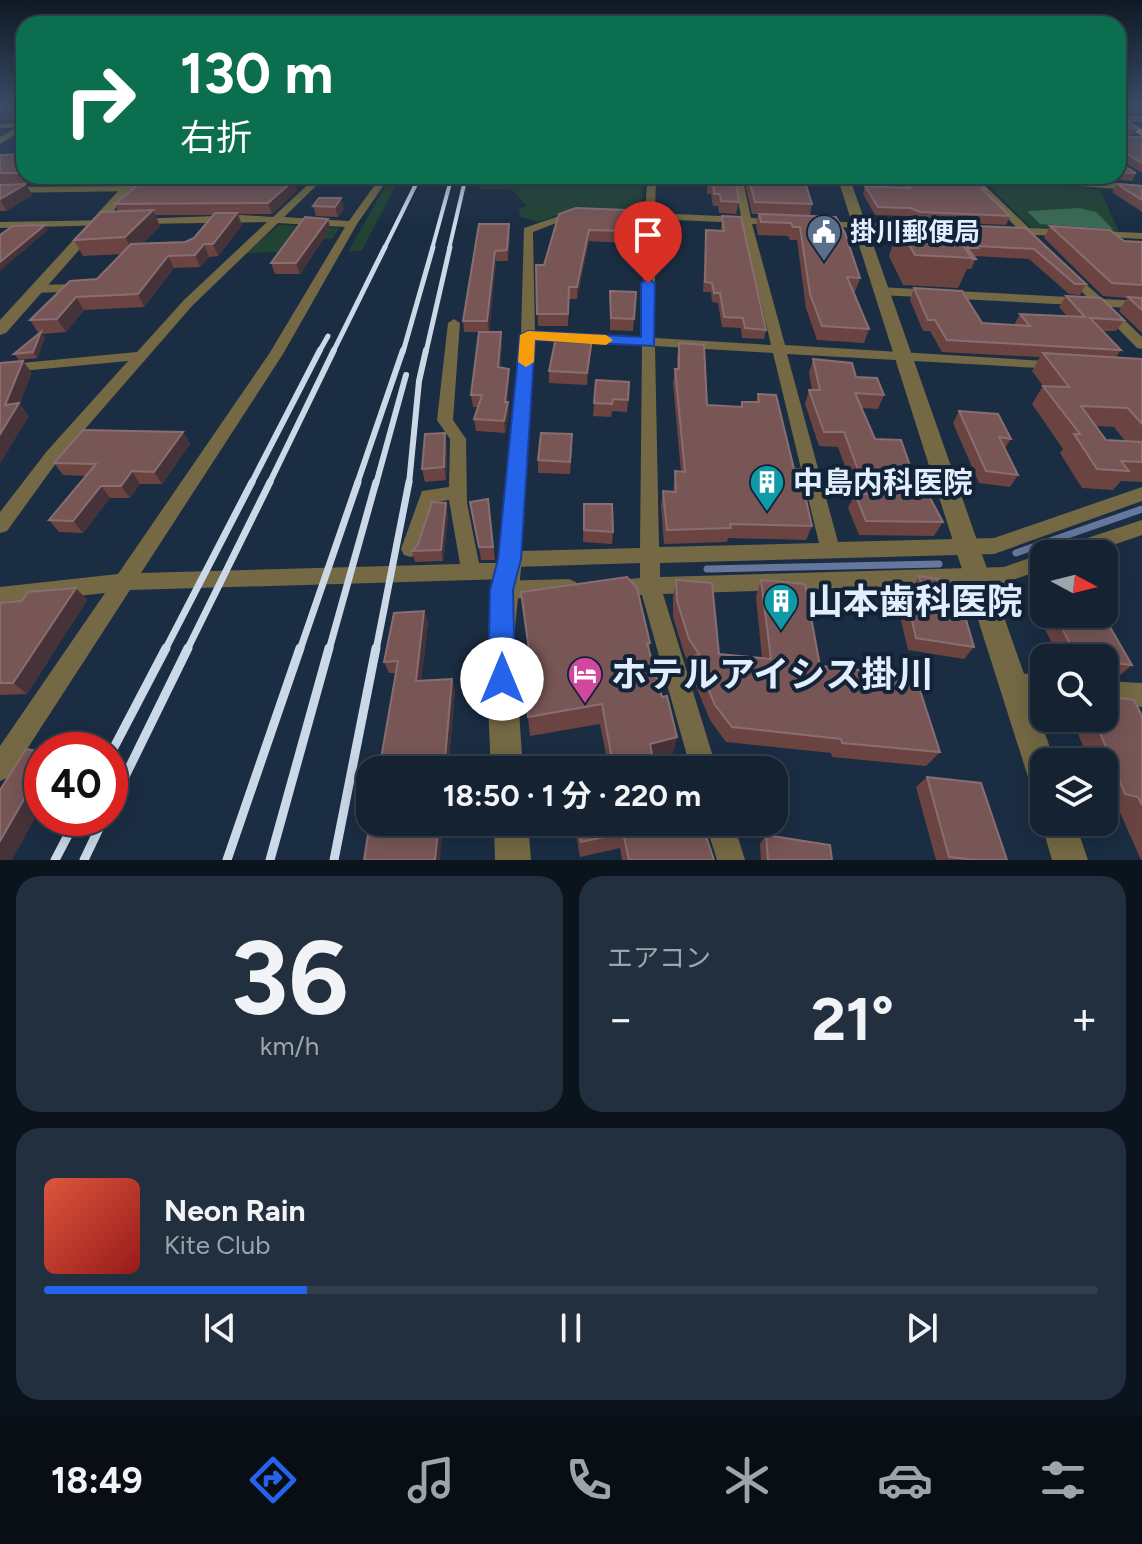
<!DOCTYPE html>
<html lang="ja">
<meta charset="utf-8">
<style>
:root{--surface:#142232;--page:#212f3e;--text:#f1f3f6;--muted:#9da4ac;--line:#333f4d;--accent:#2563eb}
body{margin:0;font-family:Figtree,"Noto Sans JP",sans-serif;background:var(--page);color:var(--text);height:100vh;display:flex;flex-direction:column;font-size:30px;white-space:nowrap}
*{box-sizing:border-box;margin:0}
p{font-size:26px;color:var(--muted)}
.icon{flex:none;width:44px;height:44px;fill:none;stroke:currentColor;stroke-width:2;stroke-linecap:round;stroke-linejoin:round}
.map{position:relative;height:860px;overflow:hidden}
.side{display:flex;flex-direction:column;gap:16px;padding:16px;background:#0b131c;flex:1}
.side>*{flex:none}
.guide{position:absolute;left:16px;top:16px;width:1110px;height:168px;border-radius:24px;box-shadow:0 4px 20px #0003,0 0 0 2px var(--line);background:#0b6e4f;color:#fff;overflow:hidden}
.needle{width:52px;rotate:97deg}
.tools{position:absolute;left:1030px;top:540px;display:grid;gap:16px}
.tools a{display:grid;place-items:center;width:88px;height:88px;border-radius:16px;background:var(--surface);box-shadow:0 4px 20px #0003,0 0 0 2px var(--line);font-size:40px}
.speed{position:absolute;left:24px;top:732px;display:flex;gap:16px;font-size:40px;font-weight:700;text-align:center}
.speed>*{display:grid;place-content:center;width:104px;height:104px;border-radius:50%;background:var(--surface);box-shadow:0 4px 20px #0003,0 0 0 2px var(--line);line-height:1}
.speed .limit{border:12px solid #d22;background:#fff;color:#111}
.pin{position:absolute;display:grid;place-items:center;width:68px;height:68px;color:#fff;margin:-82px -34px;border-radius:50% 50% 50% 0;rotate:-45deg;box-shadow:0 0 8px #0007}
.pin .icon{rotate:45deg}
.me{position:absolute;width:88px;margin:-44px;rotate:0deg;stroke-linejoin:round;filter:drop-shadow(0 0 6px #0008)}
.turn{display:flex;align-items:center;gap:28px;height:168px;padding:0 32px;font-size:36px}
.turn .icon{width:104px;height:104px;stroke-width:2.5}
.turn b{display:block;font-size:56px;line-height:68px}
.big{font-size:60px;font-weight:700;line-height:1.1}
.side .widget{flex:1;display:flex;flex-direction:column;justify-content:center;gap:12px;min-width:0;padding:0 28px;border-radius:24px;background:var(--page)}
.side .dial{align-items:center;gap:0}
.dial b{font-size:104px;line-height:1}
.song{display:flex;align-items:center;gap:24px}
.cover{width:96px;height:96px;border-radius:12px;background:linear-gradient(135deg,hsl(10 70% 55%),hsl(0 70% 35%))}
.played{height:8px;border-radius:4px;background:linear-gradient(90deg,var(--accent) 25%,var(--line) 25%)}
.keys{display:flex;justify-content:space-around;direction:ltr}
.heat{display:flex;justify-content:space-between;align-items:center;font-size:44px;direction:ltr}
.side .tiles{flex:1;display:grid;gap:16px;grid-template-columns:1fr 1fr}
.widget:last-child{grid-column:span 2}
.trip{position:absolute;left:356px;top:756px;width:432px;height:80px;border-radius:24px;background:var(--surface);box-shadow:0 4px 20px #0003,0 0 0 2px var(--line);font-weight:700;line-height:80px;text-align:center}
.tabs{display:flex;height:128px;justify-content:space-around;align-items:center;background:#080e14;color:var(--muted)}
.tabs .icon{width:56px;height:56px}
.tabs .selected{color:var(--accent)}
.tabs b{font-size:36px;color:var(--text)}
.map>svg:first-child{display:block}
.green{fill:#224334}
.forest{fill:#3a6955}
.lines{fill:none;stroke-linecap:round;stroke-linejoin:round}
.stream-far1{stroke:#65779d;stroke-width:4}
.stream{stroke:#65779d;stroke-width:7}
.minor{fill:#746944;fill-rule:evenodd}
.tertiary{fill:#746944;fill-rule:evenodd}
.primary{fill:#bda454;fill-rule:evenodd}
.rail-far4{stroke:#cbd8e7;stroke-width:4}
.rail-far3{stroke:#cbd8e7;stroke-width:5}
.rail-far2{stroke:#cbd8e7;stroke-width:6}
.rail-far1{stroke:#cbd8e7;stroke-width:7}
.rail{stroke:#cbd8e7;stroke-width:9}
.wall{fill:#6b4442;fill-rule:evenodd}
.shaded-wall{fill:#46333a}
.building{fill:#785656;stroke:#886e70;stroke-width:2}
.route{fill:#2563eb;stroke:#184099;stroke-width:2}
.slow{fill:#f59e0b}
.labels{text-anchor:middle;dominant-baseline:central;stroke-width:8;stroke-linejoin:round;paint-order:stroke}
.far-poi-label{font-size:26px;font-weight:bold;fill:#e2eefd;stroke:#122338;text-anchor:start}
.poi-label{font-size:30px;font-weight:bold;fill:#e2eefd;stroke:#122338;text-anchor:start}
.near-poi-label{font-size:36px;font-weight:bold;fill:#e2eefd;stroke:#122338;text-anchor:start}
</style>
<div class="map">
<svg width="1142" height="860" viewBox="0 0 1142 860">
<rect width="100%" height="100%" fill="#1b2d43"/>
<g class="green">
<path d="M391,176H401L362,250L348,252Z"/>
<path d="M483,176L639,181L644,183L641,211L573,209L539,222L520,217L519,209L527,206L511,189H479Z"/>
<path d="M952,176H988L1142,192L1063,186L1100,190L1119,232L1038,229L1030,227L982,179Z"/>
<path d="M279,225L340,228L332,239H293L281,252L246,253Z"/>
</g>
<path class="forest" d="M1080,208L1096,212L1113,229L1040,224L1027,211Z"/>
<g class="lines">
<path class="stream-far1" d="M982,178L1003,179"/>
<g class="stream">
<path d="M1016,553L1142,509"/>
<path d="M707,569L939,564"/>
</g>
<g class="minor">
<path d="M24,123V127L0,128V124Z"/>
<path d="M317,176H326L323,180L390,176L357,224L283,354L141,573L460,564L449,500L435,502L418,555L411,557L404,555L401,549L422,491L449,487L450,439L437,420L448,323L454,319L460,323L453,420L466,439L467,503L479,563H502L500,559L521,335L524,228L574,211L582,213L533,232L535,331L642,337L645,219L604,217L599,214L604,211L645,213L647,182L556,179L552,176H656L655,213L741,217L734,176H742L751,218L777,219L782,222L777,225L752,224L785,345L1062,362L1064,365L1057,369L787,354L838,542L994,538L1142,487V501L994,554L660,563V577L1004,567L1044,553L1047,554H1044V569L1004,583L663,594L717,770H691L642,595L616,596L609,593L606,587L609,581L640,578V563L515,567L517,571L514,577L507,579L130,590L9,777L0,781V746L105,593L0,605V587L118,574L269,354L345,227L278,223L192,306L59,459L7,531L0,533V512L47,451L128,361L0,373V365L137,352L184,300L267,222L138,224L134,223V219L242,215L273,217ZM379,179L349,221L284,217L316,186ZM655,219L742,223L771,345L655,338ZM534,339L642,346L640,548L520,551ZM655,346L773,353L819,543L659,547Z"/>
<path d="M966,176H975L1029,228L1068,230L1073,233L1068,236L1034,235L1029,237L1008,233V229L1017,228Z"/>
<path d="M992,176H1029L1142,185V191L996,179Z"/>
<path d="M144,186V190L141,191L0,193V187Z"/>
<path d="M114,220L115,222L110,225L0,228V222Z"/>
<path d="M820,221L949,226L954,229L949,232L816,226V222Z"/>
<path d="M1096,231L1142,233V239L1092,236V232Z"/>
<path d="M1068,269L1103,299L1142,301V309L1111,307L1142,337V349L1137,348L1096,306L879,295L873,291L879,287L1088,298L1062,272Z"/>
<path d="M81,284L85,285V291L35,293L29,289L35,285Z"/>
<path d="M1142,520V535L1087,554H1054L1057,548Z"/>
<path d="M569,579L576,582L579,588L576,594L569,597L502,599L495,596L492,590L495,584L502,581Z"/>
<path d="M1015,673L1044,675V697L1015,695L1007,692L1003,684L1007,676Z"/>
<path d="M1104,681L1142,683V707L1104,703Z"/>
<path d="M705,822H733L745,860H717Z"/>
</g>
<g class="tertiary">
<path d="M1118,115L1142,116V122L1118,121Z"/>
<path d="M24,123V130L0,144V137Z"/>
<path d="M132,176H144L6,333L0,335V320Z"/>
<path d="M837,176H849L1055,762H1044V793L1033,788L1028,777Z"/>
<path d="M510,549L519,552L522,559L514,637L523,770H491C488,699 482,629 498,559L501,552Z"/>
<path d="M1044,815V822H1075L1088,860H1052L1041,822Z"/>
<path d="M494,822H528L531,860H495Z"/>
</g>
<path class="primary" d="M1118,115L1142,129V136L1118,122Z"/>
<g class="rail-far4">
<path d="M384,249L420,176"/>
<path d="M432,249L452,176"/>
<path d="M449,249L466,176"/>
</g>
<g class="rail-far3">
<path d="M319,352L328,336"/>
<path d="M333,352L385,247"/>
<path d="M403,352L433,247"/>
<path d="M426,352L450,247"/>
</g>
<g class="rail-far2">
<path d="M251,484L320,350"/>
<path d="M269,484L334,350"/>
<path d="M357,484L403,350"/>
<path d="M376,484L406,375"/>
<path d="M409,484L419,381L426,350"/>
</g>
<g class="rail-far1">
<path d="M165,650L252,482"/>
<path d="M187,650L270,482"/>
<path d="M300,650L358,482"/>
<path d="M329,650L376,482"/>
<path d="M376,650L409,482"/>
</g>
<g class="rail">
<path d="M110,755L166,648"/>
<path d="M110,807L188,648"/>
<path d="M55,860L77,818"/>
<path d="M84,860L104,818"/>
<path d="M227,860L300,648"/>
<path d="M270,860L329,648"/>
<path d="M334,860L376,648"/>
</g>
</g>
<g class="wall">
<path d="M1118,102L1121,104L1142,105V114L1120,113V118L1138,128L1134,135L1120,136V137H1142V173L1120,160L1121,164L1136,173L1132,181L1067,176H1118Z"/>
<path d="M24,154V176H122L116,182L0,184V155Z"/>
<path d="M150,176H312L310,178L152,181Z"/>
<path d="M671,176H735L739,202L736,214L719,213L718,206H713L711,194H707V179L671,178Z"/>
<path d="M743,176H803L812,204L810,215L860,278L855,292H854L869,329L864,343L817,340L806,308L797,240H790L788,236L758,235L756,226L758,214H752Z"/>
<path d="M895,176H973L986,189L985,192L1010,216L1006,225L917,221L906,216L875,215L863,194L865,186L901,188L894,179Z"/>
<path d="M294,180L297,190L272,214H238L242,225L218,256L209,257L200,267L174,268L144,307L84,310L66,332L42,334L45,338L37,358L19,360L14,354L39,334L30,320L97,279L122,254L83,256L74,240L118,211L115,204ZM155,215H214L194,238L185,242L142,244L160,226Z"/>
<path d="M26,184L32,195L6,211H0V185Z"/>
<path d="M1117,184L1142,186V212L1112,192Z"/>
<path d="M319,198L344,209L338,217L316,216L313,206Z"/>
<path d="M576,208L626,210L623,243L589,241L577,299H569L568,326H538L536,265H544Z"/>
<path d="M722,216L766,330L764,339L742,338L741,328L722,327L718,303L712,302L711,292H703L706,230L721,231Z"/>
<path d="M479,224L510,234L508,261H496L489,332H464L463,321Z"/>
<path d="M929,224L1026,228L1086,284L1080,295L1069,294L1029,259L975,256L976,259L971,269H967L958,288L903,285L889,256L899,227L927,228Z"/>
<path d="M1050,226L1124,241L1142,242V333L1119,311L1127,298L1103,296L1044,238Z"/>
<path d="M330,229L300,274H275L271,263Z"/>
<path d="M914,288L982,323L1014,325L1020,314L1067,316L1059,307L1066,296L1124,320L1116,331H1103L1121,350L1116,357L1142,359V482L1121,481L1113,490L1082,488L1060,453L1063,449L1032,404L1043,386L1032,371L1040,357L942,352L930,331H923L910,300ZM1096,426L1114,427L1125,441L1106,440Z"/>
<path d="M610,291L636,292L633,331L610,330Z"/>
<path d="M592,339L587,385L549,383V371Z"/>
<path d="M502,343L500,367L509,380L507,402L509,414L505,433L476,431L474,419L478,407H473L471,395Z"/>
<path d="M679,343L707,405L740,407L742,402H756L758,394L794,469L812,526L806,540L728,538L727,542L664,544L661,505L663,491L673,492L675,471L681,472L673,383L675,369H677V357Z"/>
<path d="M813,359L856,377L884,395L878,409L861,408L875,439L943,522L934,536L859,535L848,508L855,494L838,447L819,446L805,404L809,390H812L809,373Z"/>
<path d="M596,380L628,400L627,412L612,411L611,417L593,416Z"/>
<path d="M959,411L1011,439L1005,448L1018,475L1010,487L979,483L953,423Z"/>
<path d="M183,432L190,444L162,484H140L130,498H110L83,533L59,532L49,520L86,476L63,475L54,463Z"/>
<path d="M447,446L446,480L425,482L422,469Z"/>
<path d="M572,447L570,474L538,473V460Z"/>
<path d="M488,499L495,560H481L470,502Z"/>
<path d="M584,504L613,532L612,544L583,542Z"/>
<path d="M448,515L443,561L415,562L412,551Z"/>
<path d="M919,576L974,647L964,659L908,650L900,616L908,603L915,605L911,589Z"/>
<path d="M676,580L719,654L762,658L756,597L761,580L820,666L940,752L926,766L832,757L831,753L726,742L710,720L690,672L692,666L685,656L673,617V597Z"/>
<path d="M76,588L87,600L27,694L0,695V603L22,601Z"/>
<path d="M521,592L650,643L649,651L662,697L677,737L672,755L654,760L655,770H609L600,724L530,736L523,672L531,671Z"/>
<path d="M424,611L428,623L421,680L452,679L455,690L448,770H379L396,673H389L384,662L394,613Z"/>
<path d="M1049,614H1093L1132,665L1118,677L1104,676V658H1059L1042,623Z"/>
<path d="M1142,716V860H1141L1118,808L1106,806L1104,800V762H1089L1072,718Z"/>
<path d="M927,777L1007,860H936L916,787Z"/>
<path d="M574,822H705L708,832L706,836L713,860H622L620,848L580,857Z"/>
<path d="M766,835L832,860H761L760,844Z"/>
</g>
<g class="shaded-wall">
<path d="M24,108V118L0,119V110Z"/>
<path d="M113,176H122L116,182Z"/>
<path d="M294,180L297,190L272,214L268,203Z"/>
<path d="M26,184L32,195L6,211L0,199Z"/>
<path d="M341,198L344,209L338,217L335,207Z"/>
<path d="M153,210L160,226L133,253L125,237Z"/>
<path d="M237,213L242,225L218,256L213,244Z"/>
<path d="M328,219L330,229L300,274L296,263Z"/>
<path d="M509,224L510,234L508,261L507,250Z"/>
<path d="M45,225L48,230L0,271V262Z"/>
<path d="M589,230V241L577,299V287Z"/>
<path d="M204,244L209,257L200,267L195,255Z"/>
<path d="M495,251L496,261L489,332L487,321Z"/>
<path d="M168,256L174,268L144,307L138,294Z"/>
<path d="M76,297L84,310L66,332L57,319Z"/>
<path d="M41,332L45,338L37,358L33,352Z"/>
<path d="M501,332L502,343L499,379L498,367Z"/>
<path d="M592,339L591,351L587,385V373Z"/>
<path d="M23,361L32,373L20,404L29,416L0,464V434L5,405Z"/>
<path d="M509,369V380L506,410L508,402L509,414L505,433L504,421Z"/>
<path d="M183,432L190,444L162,484L154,472Z"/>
<path d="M445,433L447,446L446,480L444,467Z"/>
<path d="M132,471L140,484L130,498L121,486Z"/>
<path d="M101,486L110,498L83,533L73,521Z"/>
<path d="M446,503L448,515L443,561L441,550Z"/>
<path d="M76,588L87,600L27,694L13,683Z"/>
<path d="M424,611L428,623L420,692L416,681Z"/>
<path d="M452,679L455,690L448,770H444Z"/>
<path d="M677,737L672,755L647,762L650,744Z"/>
<path d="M42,768V806L12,860H0V841Z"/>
<path d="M439,822H443L440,860H435Z"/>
</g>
<g class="building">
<path d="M0,102H24V108L0,110Z"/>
<path d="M1118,102H1120L1121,104L1142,105V107L1119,106L1120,118L1138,128L1120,129V137H1142V163L1124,152L1119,155L1121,164L1136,173L1118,172Z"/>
<path d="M24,154V173H0V155Z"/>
<path d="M709,176H735L739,202L721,201L720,194H714L713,183H709Z"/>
<path d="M748,176H803L812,204L755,202Z"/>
<path d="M900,176H973L986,189H982L1010,216L920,212L910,208L878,207L865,186L910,188Z"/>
<path d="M294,180L268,203L115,204L140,183Z"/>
<path d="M26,184L0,199V185Z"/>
<path d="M1117,184L1142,186V200Z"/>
<path d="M319,198H341L335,207L313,206Z"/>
<path d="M576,208L626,210L624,231L589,230L577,287H569L568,314H537L536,265H544L559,214Z"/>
<path d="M153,210L125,237L74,240L101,212Z"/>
<path d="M215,213H237L213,244H204L195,255L168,256L138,294L76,297L57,319L30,320L70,281L97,279L131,244L185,242L194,238Z"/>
<path d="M759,214L836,217L845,233L860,278L847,277L869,329L822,326L810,294L800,227H793L791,223L761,222Z"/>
<path d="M722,216L741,217L766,330L745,328L743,318L724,317L720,293H714L712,283L705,282L706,230L724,231Z"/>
<path d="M305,217L328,219L296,263H271Z"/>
<path d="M479,224H509L507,250L495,251L487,321H463Z"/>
<path d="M929,224L1026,228L1086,284H1075L1034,249L977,246L978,248H967L976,259H972L951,229H932Z"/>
<path d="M45,225L0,262V235L13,226Z"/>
<path d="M1050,226L1110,230L1124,241L1142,242V285L1112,283Z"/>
<path d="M899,227L951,229L972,258L915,255Z"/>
<path d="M914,288L962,291L982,323L1030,326L1020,314L1085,317L1066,296L1101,298L1124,320L1090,318L1121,350L947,340L935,320H928Z"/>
<path d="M610,291L636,292L634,319L611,318Z"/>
<path d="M1128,297L1142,298V310Z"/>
<path d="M41,332L33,352L14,354Z"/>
<path d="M479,332H501L498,367L509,369L505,402H508L504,421L474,419L482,395H471Z"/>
<path d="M556,337L592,339L587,373L549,371Z"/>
<path d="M679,343L704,345L707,405L742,407V402H759L758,394L776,395L794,469H799L812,526L730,524L731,528L667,530L663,491L676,492L675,471L685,472L675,369H679Z"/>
<path d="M1043,353L1142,359V424L1128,408L1081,406L1106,440L1142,442V462L1121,461L1129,471L1097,469L1074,434H1080L1043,386L1069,387Z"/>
<path d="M813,359L852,363L856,377L877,378L884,395L855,393L875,439L901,440L920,494H928L943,522L866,521L855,494H867L844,432H824L816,410L809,390H820Z"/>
<path d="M23,361L5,405L19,403L0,434V363Z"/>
<path d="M596,380L629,382L628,400L613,399L612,404L594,403Z"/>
<path d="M959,411L998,414L1011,439L999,437L1018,475L986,471Z"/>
<path d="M83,430L183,432L154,472L132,471L121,486H101L73,521L49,520L96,464L54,463Z"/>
<path d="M445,433L444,467L422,469L425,434Z"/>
<path d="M541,433L572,434L570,462L538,460Z"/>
<path d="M488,499L493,547H479L470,502Z"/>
<path d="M432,502L446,503L441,550L412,551L418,544Z"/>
<path d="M584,504H612L613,532L584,530Z"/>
<path d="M919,576L955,582L974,647L916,638L908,603L927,607Z"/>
<path d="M627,577L637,588L650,643H647L662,697L667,696L677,737L650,744L655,770H614L602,704L528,717L523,672L532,671L521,592Z"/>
<path d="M676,580L712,583L719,654L771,659L761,580L805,584L820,666L915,675L940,752L842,743L841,739L732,727L715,705L694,656L699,654L689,639L677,601Z"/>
<path d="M76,588L13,683H0V603L22,601L28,592Z"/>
<path d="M424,611L416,681L452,679L444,770H379L398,661L384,662L394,613Z"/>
<path d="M1055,614L1103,615L1132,665L1104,662V658H1077Z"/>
<path d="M1104,696L1134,700L1142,716V805L1138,797L1125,794L1094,718H1104Z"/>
<path d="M26,749L42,752V768L0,841V790Z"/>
<path d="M927,777L981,783L1007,860H977L949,857Z"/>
<path d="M370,822H439L435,860H364Z"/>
<path d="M577,822H705L708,832L705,833L714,860H629L623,833L581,842Z"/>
<path d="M766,835L830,845L832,860H768Z"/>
</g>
<linearGradient id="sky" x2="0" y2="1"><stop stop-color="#0f1925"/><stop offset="0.46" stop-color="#394c66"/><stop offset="1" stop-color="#394c66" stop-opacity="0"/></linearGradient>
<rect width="1142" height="223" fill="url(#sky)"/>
<path class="route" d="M648,279L655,283L654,346L535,340L521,559L513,590L515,679L511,688L502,692L492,688L488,679L490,590L498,559L520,335L528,331L641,337V283Z"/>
<path class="slow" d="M528,331L606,335L613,340L606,345L535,340L534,362L526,367L518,362L520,335Z"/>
<defs>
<g id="civic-pin" transform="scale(1.8)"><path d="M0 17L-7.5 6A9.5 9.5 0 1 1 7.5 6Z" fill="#5c6f8a" stroke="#122338"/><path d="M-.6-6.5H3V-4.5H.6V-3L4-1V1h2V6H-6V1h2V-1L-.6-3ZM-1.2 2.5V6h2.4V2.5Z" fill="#fff"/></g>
<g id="building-pin" transform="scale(1.8)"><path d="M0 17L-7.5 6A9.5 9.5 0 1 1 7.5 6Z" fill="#0f9aa8" stroke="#122338"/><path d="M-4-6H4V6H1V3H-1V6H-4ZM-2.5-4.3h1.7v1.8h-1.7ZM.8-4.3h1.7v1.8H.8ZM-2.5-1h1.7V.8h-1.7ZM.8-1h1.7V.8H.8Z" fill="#fff"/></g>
<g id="hotel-pin" transform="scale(1.8)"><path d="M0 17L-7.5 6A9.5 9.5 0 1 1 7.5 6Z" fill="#d1479c" stroke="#122338"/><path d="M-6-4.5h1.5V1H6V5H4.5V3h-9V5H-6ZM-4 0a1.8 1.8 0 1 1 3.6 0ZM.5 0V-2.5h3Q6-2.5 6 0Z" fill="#fff"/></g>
</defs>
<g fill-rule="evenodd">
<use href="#civic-pin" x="824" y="232"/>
<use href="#building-pin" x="767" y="482"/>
<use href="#building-pin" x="781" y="601"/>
<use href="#hotel-pin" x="585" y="674"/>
</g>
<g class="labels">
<g class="far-poi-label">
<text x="850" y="232">掛川郵便局</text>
</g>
<g class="poi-label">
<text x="793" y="482">中島内科医院</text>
</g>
<g class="near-poi-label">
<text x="807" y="601">山本歯科医院</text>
<text x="611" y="674">ホテルアイシス掛川</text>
</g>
</g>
</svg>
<div class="tools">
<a><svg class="needle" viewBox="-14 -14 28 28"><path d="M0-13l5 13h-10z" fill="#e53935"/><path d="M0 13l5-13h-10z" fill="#9da4ac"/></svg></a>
<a><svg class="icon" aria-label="search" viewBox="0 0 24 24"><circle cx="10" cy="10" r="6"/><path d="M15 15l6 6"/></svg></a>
<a><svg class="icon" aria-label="layers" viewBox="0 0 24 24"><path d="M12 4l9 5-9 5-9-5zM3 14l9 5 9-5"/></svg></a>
</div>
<div class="speed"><div class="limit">40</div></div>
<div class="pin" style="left:648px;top:283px;background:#d93025"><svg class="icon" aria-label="arrive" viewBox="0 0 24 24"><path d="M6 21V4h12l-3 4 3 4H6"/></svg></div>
<svg class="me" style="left:502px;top:679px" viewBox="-20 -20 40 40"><circle r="19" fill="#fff"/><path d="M0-13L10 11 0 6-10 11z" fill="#2563eb"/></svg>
<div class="trip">18:50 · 1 分 · 220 m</div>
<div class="guide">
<div class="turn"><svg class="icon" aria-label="right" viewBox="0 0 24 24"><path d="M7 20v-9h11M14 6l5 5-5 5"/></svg><div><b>130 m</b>右折</div></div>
</div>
</div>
<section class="side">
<div class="tiles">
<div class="widget dial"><b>36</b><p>km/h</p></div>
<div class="widget"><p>エアコン</p>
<div class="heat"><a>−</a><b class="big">21°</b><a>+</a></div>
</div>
<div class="widget">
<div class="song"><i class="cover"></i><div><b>Neon Rain</b><p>Kite Club</p></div></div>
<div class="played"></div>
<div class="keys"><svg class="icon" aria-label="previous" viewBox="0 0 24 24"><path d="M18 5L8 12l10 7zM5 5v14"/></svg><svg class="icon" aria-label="pause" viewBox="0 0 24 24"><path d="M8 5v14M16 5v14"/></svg><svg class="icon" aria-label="next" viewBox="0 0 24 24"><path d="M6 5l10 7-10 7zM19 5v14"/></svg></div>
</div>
</div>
</section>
<nav class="tabs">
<b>18:49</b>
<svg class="icon selected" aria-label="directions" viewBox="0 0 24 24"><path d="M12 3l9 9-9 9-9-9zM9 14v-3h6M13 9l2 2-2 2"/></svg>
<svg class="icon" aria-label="music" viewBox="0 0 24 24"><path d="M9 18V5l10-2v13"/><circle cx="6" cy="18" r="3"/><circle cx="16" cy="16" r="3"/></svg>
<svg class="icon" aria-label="phone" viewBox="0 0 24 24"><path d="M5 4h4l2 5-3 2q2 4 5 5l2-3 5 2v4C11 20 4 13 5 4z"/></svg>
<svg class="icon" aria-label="climate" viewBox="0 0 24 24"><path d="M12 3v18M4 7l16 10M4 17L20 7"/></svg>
<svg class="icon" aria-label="car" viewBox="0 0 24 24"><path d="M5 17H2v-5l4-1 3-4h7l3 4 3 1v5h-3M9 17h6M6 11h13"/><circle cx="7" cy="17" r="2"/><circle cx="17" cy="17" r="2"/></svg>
<svg class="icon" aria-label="filters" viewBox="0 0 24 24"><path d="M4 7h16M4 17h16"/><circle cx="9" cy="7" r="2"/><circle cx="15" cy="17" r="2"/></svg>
</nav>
